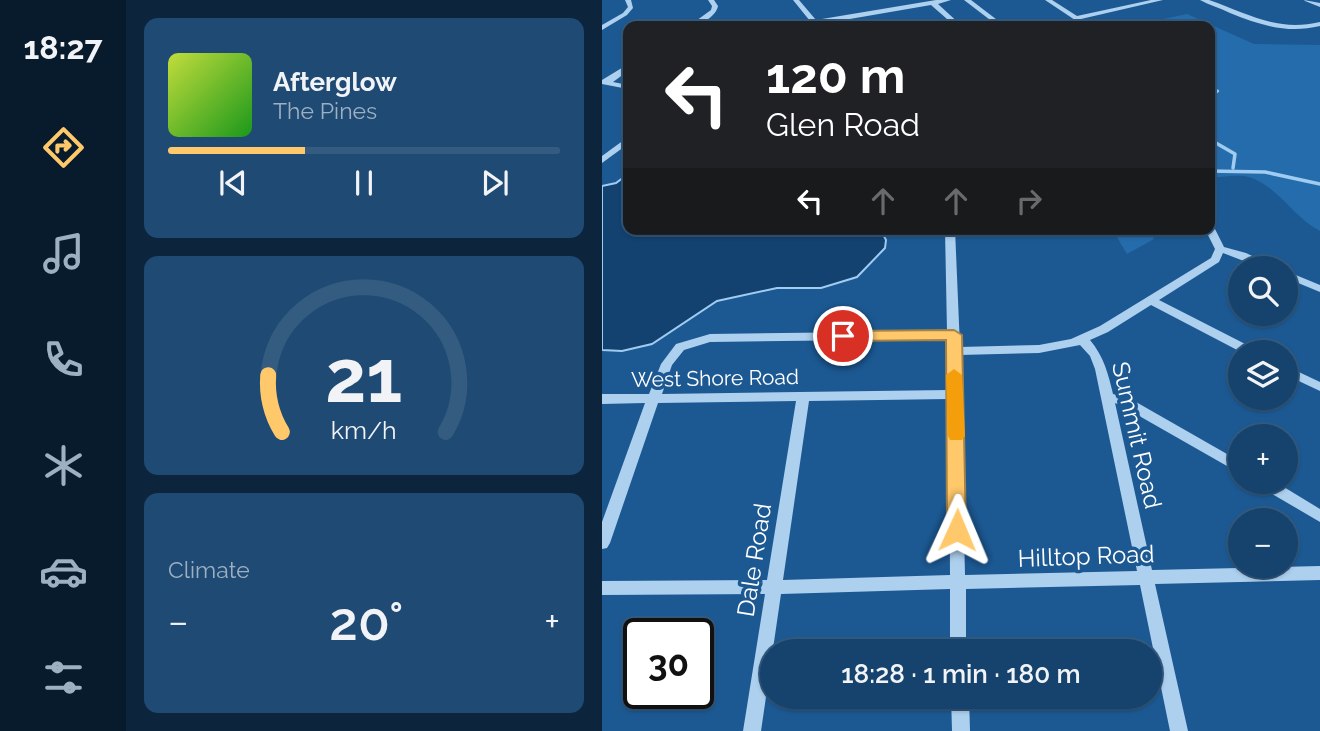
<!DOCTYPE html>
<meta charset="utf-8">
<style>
:root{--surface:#15436e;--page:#1e4a73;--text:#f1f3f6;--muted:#9db0c2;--line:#345c81;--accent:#ffc96b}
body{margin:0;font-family:Raleway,sans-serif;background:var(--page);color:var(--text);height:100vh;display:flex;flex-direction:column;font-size:26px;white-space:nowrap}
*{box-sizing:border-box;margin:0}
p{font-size:23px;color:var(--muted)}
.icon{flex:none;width:38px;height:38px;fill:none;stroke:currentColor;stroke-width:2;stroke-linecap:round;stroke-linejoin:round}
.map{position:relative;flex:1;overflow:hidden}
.drawer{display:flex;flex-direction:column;gap:18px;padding:18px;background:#0c253c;width:476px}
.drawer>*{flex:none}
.guide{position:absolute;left:21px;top:21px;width:592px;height:214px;border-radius:14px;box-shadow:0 2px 5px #0004,0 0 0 2px var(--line);background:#202124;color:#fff;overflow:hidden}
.fabs{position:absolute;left:626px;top:256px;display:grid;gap:14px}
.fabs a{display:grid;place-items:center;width:70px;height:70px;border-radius:50%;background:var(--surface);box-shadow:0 2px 5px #0004,0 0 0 2px var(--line);font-size:35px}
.speed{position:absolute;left:21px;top:618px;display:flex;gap:14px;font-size:35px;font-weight:700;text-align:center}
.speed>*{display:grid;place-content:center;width:91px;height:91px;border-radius:50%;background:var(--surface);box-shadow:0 2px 5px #0004,0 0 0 2px var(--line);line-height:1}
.speed .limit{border:4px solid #111;border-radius:10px;background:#fff;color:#111}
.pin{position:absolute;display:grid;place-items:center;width:60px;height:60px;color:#fff;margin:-30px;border:4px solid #fff;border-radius:50%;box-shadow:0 2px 7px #0007}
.me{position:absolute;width:77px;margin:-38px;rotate:1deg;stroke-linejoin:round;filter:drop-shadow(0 0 5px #0008)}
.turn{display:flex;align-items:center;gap:24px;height:147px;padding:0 28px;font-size:32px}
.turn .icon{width:91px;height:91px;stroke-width:2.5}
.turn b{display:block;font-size:49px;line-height:60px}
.lanes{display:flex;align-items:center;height:66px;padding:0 28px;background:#0003;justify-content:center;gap:35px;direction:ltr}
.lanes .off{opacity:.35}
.big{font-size:52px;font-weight:600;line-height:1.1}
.drawer .widget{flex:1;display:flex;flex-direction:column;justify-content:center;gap:10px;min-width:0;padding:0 24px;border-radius:14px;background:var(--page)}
.drawer .dial{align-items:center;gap:0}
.dial svg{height:182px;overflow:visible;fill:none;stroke:var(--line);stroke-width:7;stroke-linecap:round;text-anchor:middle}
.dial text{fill:var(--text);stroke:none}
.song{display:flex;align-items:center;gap:21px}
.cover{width:84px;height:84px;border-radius:10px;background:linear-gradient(135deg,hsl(70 70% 55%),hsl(120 70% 35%))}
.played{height:7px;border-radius:4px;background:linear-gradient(90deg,var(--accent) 35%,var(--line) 35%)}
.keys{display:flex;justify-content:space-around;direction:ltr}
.heat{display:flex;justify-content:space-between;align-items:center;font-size:38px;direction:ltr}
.trip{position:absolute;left:158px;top:639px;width:402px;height:70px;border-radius:35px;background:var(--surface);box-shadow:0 2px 5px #0004,0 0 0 2px var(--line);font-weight:600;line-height:70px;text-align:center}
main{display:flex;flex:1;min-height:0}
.dock{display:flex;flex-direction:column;width:126px;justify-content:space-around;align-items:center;background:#081b2c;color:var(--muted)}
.dock .icon{width:49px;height:49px}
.dock .active{color:var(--accent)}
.dock b{font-size:32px;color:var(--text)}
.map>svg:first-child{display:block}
.green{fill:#256cac}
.water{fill:#134271;stroke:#a0ccf1;stroke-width:2}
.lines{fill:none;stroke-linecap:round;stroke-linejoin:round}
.stream-far1{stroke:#a0ccf1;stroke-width:2.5}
.stream{stroke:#a0ccf1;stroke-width:3.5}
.minor{fill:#add0ef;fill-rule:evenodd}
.route{fill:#ffc96b;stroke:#a68346;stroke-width:2}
.slow{fill:#f59e0b}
.labels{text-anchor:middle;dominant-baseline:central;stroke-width:7;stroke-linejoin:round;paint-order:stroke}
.street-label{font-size:21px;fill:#fff;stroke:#1c5993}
.near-street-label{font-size:24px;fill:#fff;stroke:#1c5993}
</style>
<main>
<nav class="dock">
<b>18:27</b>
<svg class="icon active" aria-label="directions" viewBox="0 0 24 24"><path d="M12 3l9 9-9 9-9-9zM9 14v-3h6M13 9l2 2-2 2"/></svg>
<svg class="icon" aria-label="music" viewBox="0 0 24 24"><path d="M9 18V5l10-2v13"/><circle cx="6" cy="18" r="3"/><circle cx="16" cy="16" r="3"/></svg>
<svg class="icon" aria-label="phone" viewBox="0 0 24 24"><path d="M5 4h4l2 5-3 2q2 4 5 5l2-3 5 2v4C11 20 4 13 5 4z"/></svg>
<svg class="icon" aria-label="climate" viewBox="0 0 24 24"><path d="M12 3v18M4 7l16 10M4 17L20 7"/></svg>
<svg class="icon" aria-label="car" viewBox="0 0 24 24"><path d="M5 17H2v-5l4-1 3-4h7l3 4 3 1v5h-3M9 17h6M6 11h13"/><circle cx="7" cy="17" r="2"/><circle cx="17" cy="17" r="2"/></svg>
<svg class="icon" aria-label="filters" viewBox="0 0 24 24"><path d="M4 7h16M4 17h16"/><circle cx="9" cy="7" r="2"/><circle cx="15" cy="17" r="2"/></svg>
</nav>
<section class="drawer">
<div class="widget">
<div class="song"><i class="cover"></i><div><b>Afterglow</b><p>The Pines</p></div></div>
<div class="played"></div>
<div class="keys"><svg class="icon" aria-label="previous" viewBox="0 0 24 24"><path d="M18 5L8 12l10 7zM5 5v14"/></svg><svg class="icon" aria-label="pause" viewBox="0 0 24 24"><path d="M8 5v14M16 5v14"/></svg><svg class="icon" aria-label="next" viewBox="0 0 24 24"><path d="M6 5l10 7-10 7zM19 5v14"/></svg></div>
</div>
<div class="widget dial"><svg viewBox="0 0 100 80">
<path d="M14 69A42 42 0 1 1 86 69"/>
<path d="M14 69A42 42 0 0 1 8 44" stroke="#ffc96b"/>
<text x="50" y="56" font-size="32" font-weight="700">21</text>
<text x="50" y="72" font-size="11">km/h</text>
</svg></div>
<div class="widget"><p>Climate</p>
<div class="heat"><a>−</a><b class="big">20°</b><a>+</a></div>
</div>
</section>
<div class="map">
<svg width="718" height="731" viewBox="0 0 718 731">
<rect width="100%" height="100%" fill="#1c5993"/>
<g class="green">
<path d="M585,14L652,44L718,45V231C691,217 677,187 647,177C636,174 619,177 607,178V151L612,149L607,146V26H528Z"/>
<path d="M510,229H547L552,239L525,254Z"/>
</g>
<path class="water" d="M26,174V229H278L284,240L283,248L255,277L219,288H175L115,301L50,344L20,351L0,350V186L14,183Z"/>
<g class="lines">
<path class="stream-far1" d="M607,86L616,91L607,98"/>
<g class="stream">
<path d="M607,139L633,154L631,168"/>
<path d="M607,171L663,172L718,184"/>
</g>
<g class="minor">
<path d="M23,0H29L31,8L25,15L0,30V25L21,13L26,7Z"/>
<path d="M106,0H112L116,6C114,17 97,26 87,26L109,10L110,6Z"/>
<path d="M191,0H197L214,20L334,0H349L336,4L360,26H353L329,5L213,25L189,26L208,21Z"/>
<path d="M362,0H369L403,26H396Z"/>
<path d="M443,0H450L475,16L549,0H561L479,19L489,26H482Z"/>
<path d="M598,0H607C647,14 675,32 718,22V26C685,34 658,25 628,13C618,8 607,5 598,0Z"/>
<path d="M702,0L718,3V7L703,1Z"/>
<path d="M23,66H26V71L11,82L26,85V89L0,84V80Z"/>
<path d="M26,137V144L0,163V156Z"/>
<path d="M607,224L612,227L622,247L644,253L675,268H660L621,253L617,262L557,300L653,349L655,352H639L549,305L506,332L488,340C502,357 506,373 511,394L527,398L639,462V474L518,405L513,403L550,570L718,566V580L553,584L586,731H568L538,585L364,589V651H348V589L179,594L159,731H141L163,594L0,595V581L165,580L194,401L56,403L8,543L5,548L0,549V522L43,403L0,404V394H47L59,364L74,344L108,334L345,331L343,229H353L358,347L437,345L469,339L498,326L609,258L613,249L603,229H607ZM345,339L347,390L60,394L70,365L82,350L108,342ZM478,345L488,356L493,369L535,571L363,575L358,355L437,353ZM347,399L348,575L181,580L207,401Z"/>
<path d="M684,271L718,285V292L684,278Z"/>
<path d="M684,366L718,382V391L684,375Z"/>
<path d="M653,481H672L718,509V522L655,485Z"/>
<path d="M349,696H367L368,731H350Z"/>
</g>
</g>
<path class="route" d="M352,330L360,335L364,530L362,535L355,538L348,535L345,530L344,340L241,341L233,336L241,331Z"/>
<path class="slow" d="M352,369L360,375L363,436L360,440H348L346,436L344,375Z"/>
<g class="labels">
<g class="street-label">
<text transform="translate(113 378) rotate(-1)">West Shore Road</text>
</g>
<g class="near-street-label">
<text transform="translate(535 435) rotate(77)">Summit Road</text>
<text transform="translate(484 556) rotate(-2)">Hilltop Road</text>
<text transform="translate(152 560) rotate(-81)">Dale Road</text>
</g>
</g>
</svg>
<div class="fabs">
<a><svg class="icon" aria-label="search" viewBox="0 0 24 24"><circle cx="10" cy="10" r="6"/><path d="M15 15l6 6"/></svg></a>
<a><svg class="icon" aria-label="layers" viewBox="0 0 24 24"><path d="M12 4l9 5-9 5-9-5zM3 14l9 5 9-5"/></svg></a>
<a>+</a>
<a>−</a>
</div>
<div class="speed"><div class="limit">30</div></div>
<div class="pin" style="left:241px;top:336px;background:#d93025"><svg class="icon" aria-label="arrive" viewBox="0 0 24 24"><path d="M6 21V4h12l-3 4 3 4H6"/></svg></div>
<svg class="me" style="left:355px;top:530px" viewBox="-20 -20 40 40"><path d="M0-17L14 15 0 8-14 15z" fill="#ffc96b" stroke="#fff" stroke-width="4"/></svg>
<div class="trip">18:28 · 1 min · 180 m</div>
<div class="guide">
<div class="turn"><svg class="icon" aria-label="left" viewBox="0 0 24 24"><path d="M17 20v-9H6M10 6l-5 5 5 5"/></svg><div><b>120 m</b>Glen Road</div></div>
<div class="lanes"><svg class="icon" aria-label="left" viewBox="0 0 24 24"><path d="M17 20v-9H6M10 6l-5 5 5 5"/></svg><svg class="icon off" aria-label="ahead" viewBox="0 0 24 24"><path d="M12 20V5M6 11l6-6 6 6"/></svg><svg class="icon off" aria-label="ahead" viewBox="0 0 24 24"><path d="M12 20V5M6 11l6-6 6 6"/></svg><svg class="icon off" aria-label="right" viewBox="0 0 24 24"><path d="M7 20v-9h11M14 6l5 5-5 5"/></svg></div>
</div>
</div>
</main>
